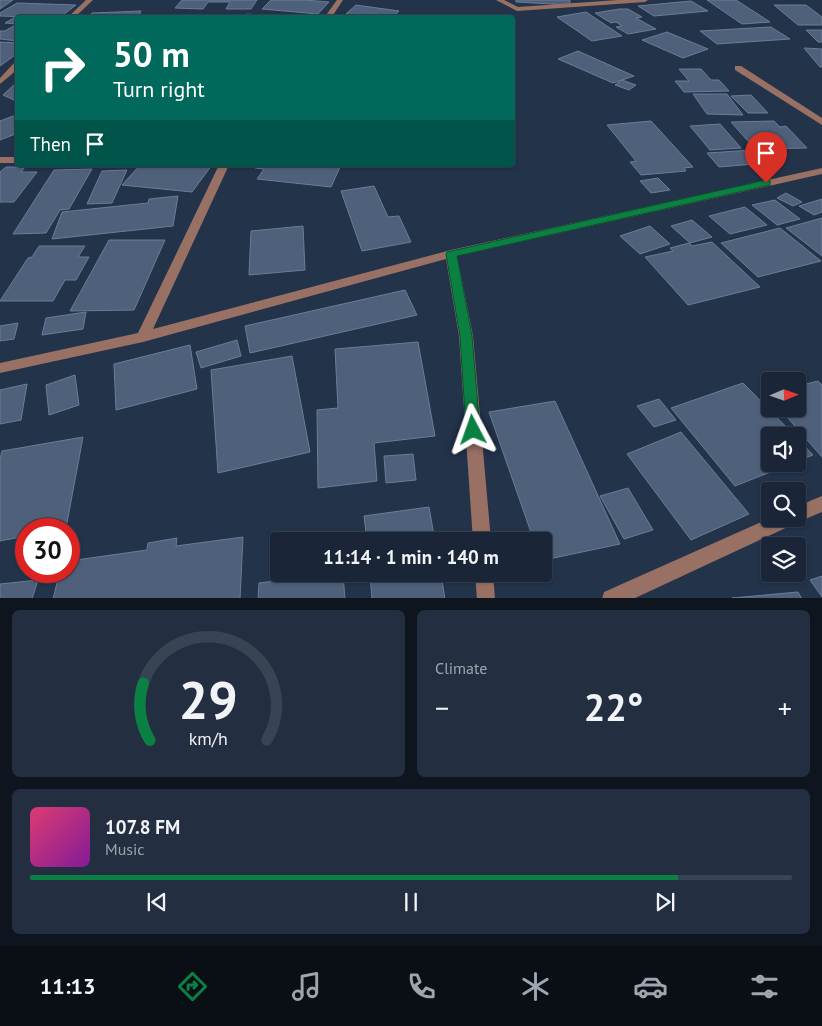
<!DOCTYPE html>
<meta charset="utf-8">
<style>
:root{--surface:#1a2638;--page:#232e40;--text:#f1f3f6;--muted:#9fa5ae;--line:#384353;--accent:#0b8043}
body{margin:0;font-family:"PT Sans",sans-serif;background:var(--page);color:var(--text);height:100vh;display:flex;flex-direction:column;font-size:19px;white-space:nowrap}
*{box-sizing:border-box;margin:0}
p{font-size:16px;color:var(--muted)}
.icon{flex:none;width:28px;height:28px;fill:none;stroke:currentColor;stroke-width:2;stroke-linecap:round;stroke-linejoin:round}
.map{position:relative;height:598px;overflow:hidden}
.side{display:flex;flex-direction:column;gap:12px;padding:12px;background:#0e151f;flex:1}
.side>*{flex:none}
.top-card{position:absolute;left:15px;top:15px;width:500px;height:152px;border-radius:5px;box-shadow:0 1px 4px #0004,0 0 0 1px var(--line);background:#00695c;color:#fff;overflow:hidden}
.needle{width:32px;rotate:88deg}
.buttons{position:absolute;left:761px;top:372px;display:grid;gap:10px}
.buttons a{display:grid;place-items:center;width:45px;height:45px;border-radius:5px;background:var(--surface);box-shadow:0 1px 4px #0004,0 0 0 1px var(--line);font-size:25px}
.speed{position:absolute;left:15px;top:518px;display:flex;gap:10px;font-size:25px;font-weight:700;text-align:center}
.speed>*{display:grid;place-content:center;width:65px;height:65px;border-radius:50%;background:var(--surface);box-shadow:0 1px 4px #0004,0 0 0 1px var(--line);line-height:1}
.speed .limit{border:8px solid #d22;background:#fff;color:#111}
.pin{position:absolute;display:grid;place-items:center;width:42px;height:42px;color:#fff;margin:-51px -21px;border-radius:50% 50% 50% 0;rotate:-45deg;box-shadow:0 0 5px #0007}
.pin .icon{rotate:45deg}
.me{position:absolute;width:55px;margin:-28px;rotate:356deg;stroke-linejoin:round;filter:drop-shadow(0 0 4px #0008)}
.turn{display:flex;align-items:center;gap:18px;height:105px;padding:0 15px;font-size:22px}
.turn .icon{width:65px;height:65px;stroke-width:2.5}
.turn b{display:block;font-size:35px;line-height:42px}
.then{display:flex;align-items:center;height:48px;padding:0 15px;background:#0003;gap:10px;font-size:19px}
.big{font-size:38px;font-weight:600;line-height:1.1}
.side .widget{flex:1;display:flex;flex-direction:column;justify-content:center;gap:8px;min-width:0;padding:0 18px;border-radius:8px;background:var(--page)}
.side .dial{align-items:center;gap:0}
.dial svg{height:130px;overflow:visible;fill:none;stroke:var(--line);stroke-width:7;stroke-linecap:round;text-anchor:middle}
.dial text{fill:var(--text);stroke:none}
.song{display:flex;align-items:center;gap:15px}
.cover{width:60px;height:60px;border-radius:8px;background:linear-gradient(135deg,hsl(340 70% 55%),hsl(290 70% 35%))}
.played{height:5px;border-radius:2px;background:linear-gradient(90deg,var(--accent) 85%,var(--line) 85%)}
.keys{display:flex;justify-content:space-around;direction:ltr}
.heat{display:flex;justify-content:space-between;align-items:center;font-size:28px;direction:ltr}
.side .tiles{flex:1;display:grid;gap:12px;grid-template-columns:1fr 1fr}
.widget:last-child{grid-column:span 2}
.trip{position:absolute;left:270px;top:532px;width:282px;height:50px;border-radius:5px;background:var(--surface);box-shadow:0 1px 4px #0004,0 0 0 1px var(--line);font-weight:600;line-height:50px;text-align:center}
.menu{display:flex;height:80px;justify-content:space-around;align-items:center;background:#0a0f16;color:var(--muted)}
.menu .icon{width:35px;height:35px}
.menu .active{color:var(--accent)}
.menu b{font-size:22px;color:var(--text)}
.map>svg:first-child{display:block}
.building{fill:#4f617a;stroke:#6a7c97}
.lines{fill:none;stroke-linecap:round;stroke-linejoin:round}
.minor{fill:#997164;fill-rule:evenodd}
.route{fill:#0b8043;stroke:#07532c}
</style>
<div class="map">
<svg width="822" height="599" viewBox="0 0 822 599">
<rect width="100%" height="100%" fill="#23334a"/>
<g class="building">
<path d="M0,0H13L0,9Z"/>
<path d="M182,0H257L251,9H226L230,2H208L203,9L175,8Z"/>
<path d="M271,0H305L329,2L318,14L262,9Z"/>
<path d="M516,0H570V5L516,2Z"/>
<path d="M707,0H736L770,22L742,24Z"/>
<path d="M691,1L708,11L654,16L638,6Z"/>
<path d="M17,3L76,5L59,18L0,16V13Z"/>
<path d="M356,5L399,11L392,18L346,14Z"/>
<path d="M774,5H806L822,17V25H798Z"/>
<path d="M619,9H628L642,17L636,18L656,29L628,34L616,27L622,26L616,22L611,23L595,13Z"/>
<path d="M141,11L139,16L89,17L92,13Z"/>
<path d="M586,12L622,36L592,41L557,17Z"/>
<path d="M247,14L294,18H244Z"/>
<path d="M14,18H18V41L0,39V31H5L17,24L5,23Z"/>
<path d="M771,27L790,39L717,44L700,31Z"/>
<path d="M806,30H822V42H818Z"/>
<path d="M667,32L708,49L683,58L642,40Z"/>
<path d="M0,42L18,43V53L0,66Z"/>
<path d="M804,48L822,49V67H820Z"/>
<path d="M578,51L634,76L613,83L558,59Z"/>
<path d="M679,69H701L711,80H719L729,91L684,92L675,81H689Z"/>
<path d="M622,80L636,85L629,90L615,85Z"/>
<path d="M18,81V102L3,95Z"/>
<path d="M693,94H727L743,115L707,114Z"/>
<path d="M751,95L768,113H748L731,96Z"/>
<path d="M16,115L18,116V133L0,140V121Z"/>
<path d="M651,121L693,167L684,168L686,171L641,175L630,162L636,161L607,125Z"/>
<path d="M774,121L780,127L786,126L807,148L755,149L731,122Z"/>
<path d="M720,124L741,148L710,150L690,126Z"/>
<path d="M753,150L766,163L719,167L707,153Z"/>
<path d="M140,165H212L192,192L122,185Z"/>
<path d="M257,165H341L331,187L257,179L264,169L255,168Z"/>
<path d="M6,167H25L21,172H37L14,202H0V172Z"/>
<path d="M92,169L69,209L60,210L46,233L13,234L54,170Z"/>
<path d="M127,170L112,203L87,204L102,171Z"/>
<path d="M658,178L670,190L651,193L640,181Z"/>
<path d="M374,186L388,217L399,216L411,242L362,251L341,191Z"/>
<path d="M786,193L802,202L793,206L777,198Z"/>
<path d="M178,196L173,226L52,239L62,212L148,203L149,199Z"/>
<path d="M822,199V212L814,215L799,206Z"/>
<path d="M775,200L800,219L777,225L752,205Z"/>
<path d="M745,207L767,225L730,234L709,216Z"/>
<path d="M822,218V256L786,228Z"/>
<path d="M692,220L712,237L690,243L671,226Z"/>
<path d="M303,226L305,270L249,275L251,231Z"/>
<path d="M650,226L670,244L640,254L620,236Z"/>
<path d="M780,228L821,261L758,277L721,243Z"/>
<path d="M109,240H165L134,310L70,311Z"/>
<path d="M712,242L760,287L688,305L645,257L673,251L670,248L689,243L692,246Z"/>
<path d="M39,246H85L78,257H89L76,280H65L53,301H0L28,258L32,257Z"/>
<path d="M405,290L417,315L250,353L245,326Z"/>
<path d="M86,312L83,329L42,335L46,318Z"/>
<path d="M18,323L14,339L0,341V326Z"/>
<path d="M237,340L241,356L201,368L196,352Z"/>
<path d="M418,342L435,436L374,443L377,481L318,488L317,410L338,408L335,349Z"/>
<path d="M190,345L197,389L116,410L114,364Z"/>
<path d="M292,356L310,452L218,473L211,370Z"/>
<path d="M75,375L79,405L49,415L46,385Z"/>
<path d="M818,381L822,385V457L780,409H798V386Z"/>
<path d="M743,383L795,436H770V464H791L735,486L671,408Z"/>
<path d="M27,384L21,420L0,424V390Z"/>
<path d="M659,399L676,420L654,427L637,406Z"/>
<path d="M555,401L620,544L544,560V541H534L489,412Z"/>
<path d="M681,432L749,514L691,540L627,454Z"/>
<path d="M83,437L66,528L26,529V536L0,541V459L2,451Z"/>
<path d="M798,439L813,455L798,461Z"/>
<path d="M413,454L416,480L386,483L384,456Z"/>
<path d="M628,488L653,530L624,539L600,496Z"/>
<path d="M429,507L435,541H367L364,516Z"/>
<path d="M243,537L240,599H53L60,571H69V561L147,550L148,543L177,538L176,546Z"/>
<path d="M330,574H343L345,599H258L259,583Z"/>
<path d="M370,574H441L445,599H372Z"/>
<path d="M822,576V597L810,580Z"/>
<path d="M38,580L32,599H0V584Z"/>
<path d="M798,592L802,599L732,598Z"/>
</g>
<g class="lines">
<g class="minor">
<path d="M86,0H93L74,18H67Z"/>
<path d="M337,0H343L331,18H324Z"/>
<path d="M496,0H504L518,7L618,0H648L645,2L517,11Z"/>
<path d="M15,62H18V69L0,84V78Z"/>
<path d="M735,66H741L822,118V125L735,70Z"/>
<rect x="0" y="157" width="18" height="6"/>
<path d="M219,165H229L153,329L451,250L822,168V174L457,256L473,336L491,541H473L459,336L446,259L143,342L0,373V363L138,333Z"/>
<path d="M822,496V512L798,522L794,520L792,525L633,599H602L604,592L770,518L798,519V506Z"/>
<path d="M475,574H493L495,599H477Z"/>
</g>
</g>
<path class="route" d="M766,180L770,181V185L457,256L472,336L480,430L478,434L473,435L468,434L466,430L460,336L446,254L447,252Z"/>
</svg>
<div class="buttons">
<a><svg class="needle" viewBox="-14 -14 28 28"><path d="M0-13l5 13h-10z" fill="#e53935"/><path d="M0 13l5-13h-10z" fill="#9fa5ae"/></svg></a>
<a><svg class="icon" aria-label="sound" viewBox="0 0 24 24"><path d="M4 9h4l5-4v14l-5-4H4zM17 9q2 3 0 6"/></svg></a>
<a><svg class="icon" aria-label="search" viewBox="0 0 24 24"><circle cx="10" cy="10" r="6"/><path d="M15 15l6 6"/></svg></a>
<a><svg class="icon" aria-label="layers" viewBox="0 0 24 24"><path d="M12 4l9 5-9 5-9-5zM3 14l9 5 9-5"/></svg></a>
</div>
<div class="speed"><div class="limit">30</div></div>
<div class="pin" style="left:766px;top:183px;background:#d93025"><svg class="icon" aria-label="arrive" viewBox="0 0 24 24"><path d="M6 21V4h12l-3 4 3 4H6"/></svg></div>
<svg class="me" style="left:473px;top:430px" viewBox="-20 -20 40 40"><path d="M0-17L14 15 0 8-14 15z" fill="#0b8043" stroke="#fff" stroke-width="4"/></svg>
<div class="trip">11:14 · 1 min · 140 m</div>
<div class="top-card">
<div class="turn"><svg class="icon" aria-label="right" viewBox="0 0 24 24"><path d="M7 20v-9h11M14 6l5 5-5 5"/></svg><div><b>50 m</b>Turn right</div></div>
<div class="then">Then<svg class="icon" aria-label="arrive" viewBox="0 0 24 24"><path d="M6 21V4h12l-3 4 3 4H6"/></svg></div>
</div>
</div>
<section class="side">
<div class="tiles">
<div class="widget dial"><svg viewBox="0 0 100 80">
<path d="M14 69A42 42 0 1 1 86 69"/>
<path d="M14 69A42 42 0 0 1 10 34" stroke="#0b8043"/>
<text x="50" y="56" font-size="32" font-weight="700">29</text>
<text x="50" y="72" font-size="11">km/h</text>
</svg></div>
<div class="widget"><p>Climate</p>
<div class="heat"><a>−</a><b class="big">22°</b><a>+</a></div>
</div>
<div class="widget">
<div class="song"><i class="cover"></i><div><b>107.8 FM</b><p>Music</p></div></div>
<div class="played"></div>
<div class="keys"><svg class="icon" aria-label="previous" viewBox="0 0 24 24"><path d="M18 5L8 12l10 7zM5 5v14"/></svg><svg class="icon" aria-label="pause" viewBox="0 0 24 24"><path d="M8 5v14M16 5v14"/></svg><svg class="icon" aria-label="next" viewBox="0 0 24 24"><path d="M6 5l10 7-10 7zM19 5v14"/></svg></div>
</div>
</div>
</section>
<nav class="menu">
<b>11:13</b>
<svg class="icon active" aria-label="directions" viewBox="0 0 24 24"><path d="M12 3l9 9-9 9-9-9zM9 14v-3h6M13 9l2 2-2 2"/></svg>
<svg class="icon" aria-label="music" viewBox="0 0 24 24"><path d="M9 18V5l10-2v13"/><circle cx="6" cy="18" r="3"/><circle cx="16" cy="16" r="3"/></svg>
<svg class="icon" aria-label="phone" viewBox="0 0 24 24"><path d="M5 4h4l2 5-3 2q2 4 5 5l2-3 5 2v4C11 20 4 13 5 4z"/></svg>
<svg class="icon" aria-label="climate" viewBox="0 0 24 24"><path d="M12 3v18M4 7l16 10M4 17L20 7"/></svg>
<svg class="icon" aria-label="car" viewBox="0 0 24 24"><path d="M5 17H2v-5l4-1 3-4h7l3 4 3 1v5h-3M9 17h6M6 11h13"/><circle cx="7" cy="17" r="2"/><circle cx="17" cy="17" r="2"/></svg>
<svg class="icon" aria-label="filters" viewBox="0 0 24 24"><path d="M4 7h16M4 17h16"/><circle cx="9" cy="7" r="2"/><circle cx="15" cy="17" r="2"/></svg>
</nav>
